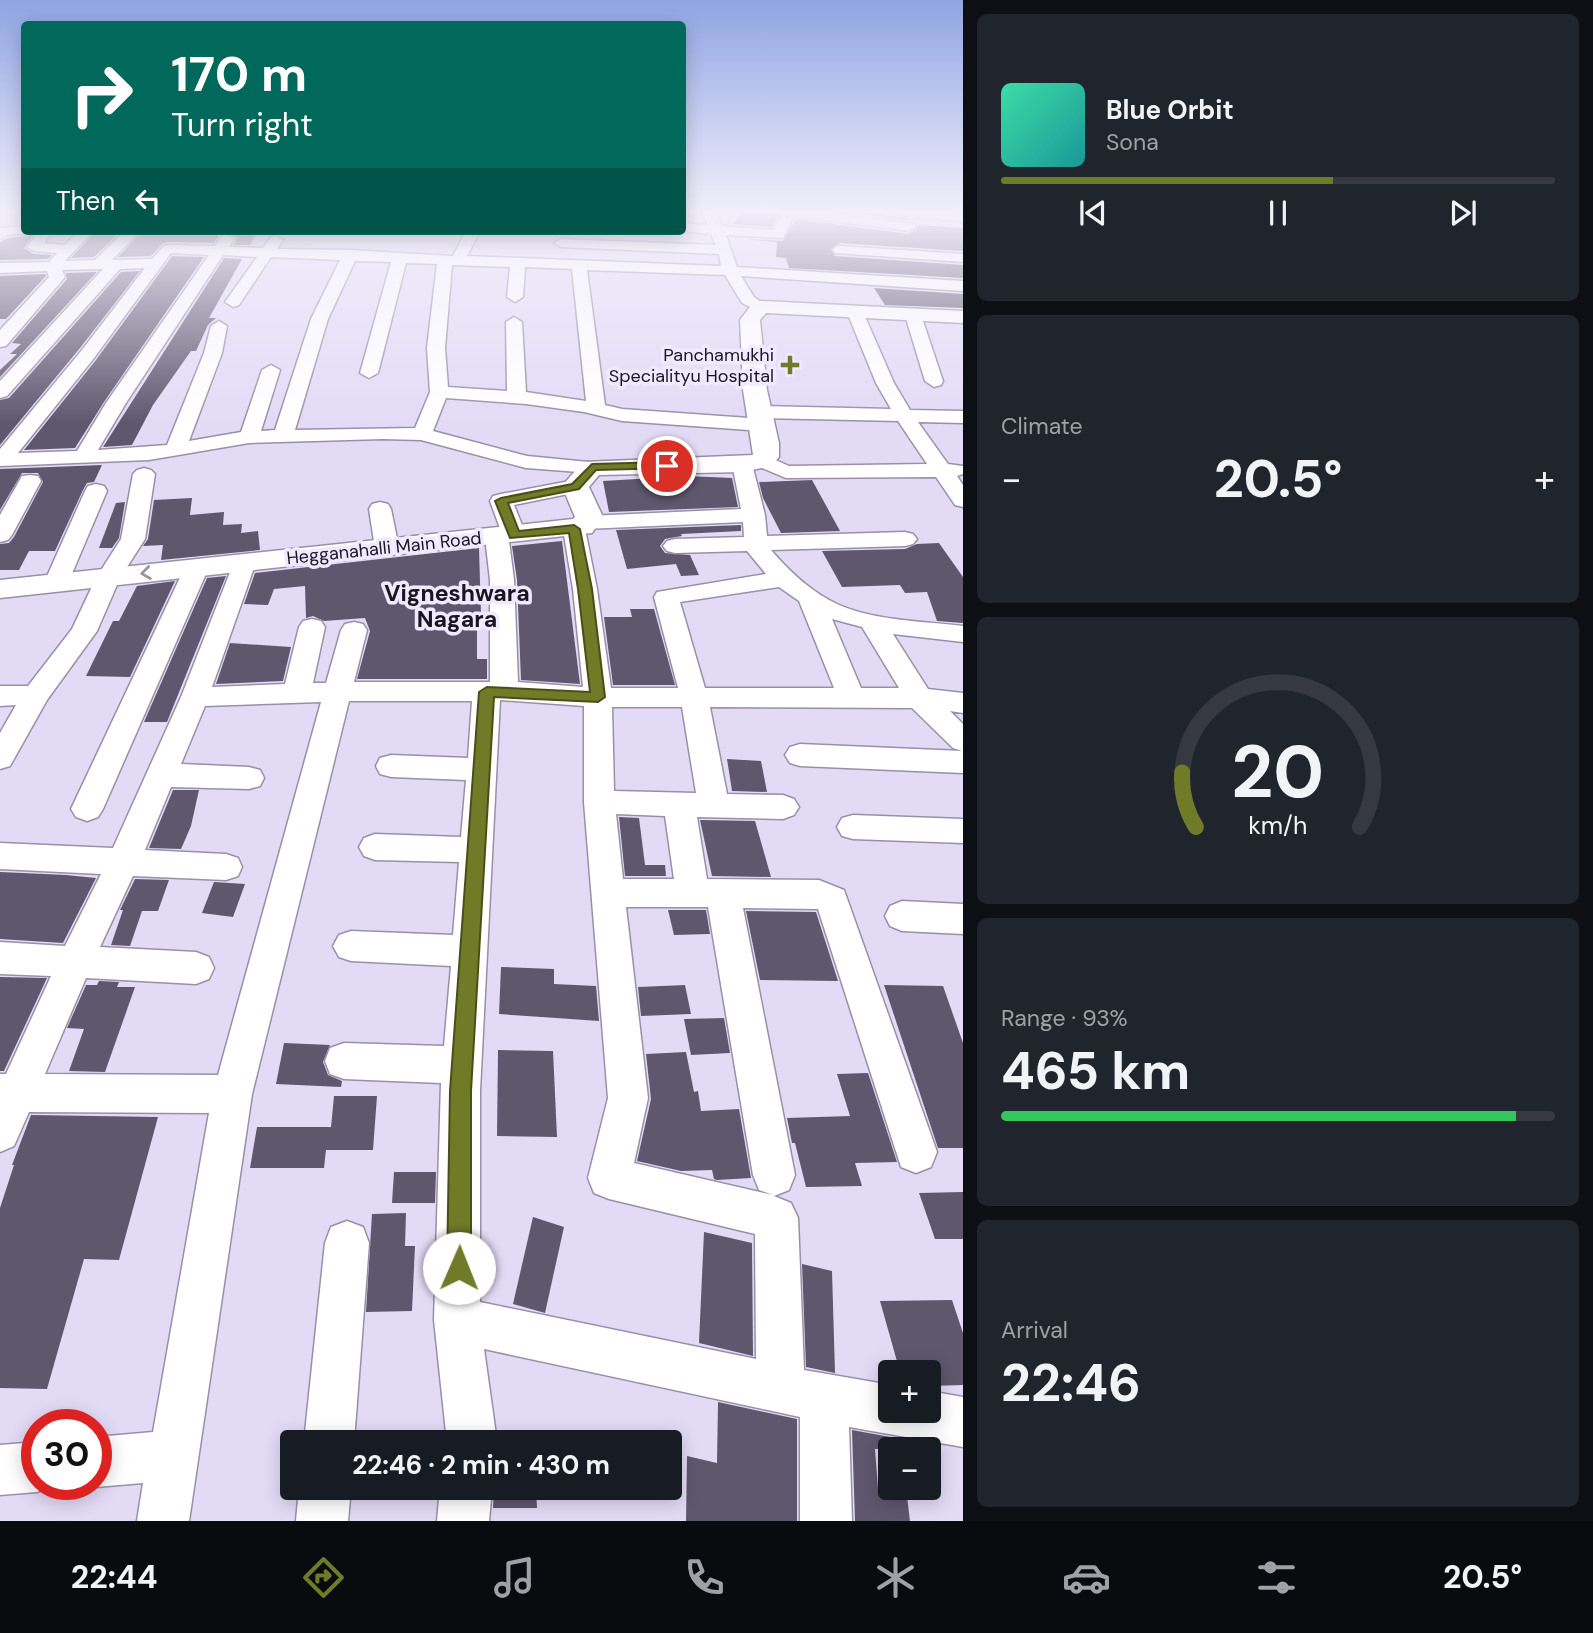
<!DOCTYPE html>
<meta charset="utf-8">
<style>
:root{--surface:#171b24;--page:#20242c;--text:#f1f3f6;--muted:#9ea1a6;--line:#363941;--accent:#6f7b27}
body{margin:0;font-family:"DM Sans",sans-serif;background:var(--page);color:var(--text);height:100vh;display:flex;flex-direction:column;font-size:26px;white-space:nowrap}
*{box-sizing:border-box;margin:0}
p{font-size:23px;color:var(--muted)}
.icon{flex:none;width:38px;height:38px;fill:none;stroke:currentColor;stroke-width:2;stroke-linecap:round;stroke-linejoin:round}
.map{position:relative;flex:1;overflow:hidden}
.details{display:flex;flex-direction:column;gap:14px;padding:14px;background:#0d0f14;width:630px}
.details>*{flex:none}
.guide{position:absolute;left:21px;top:21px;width:665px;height:214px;border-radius:7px;box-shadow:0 4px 18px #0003;background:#00695c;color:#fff;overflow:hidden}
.fabs{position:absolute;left:878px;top:1360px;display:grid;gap:14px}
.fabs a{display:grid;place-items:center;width:63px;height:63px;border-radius:7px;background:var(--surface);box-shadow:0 4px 18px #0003;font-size:35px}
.speed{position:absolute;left:21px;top:1409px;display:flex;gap:14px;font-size:35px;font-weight:700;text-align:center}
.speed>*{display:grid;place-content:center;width:91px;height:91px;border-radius:50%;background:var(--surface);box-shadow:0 4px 18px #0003;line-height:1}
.speed .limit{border:10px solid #d22;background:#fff;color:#111}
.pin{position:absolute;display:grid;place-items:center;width:60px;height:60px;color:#fff;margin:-30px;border:4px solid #fff;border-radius:50%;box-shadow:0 2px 7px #0007}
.me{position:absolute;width:77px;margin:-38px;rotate:1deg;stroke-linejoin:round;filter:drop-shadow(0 0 5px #0008)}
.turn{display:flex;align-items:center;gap:24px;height:147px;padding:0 35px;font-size:32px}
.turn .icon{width:91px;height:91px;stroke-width:2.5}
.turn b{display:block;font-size:49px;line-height:60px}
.then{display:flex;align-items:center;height:66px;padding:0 35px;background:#0003;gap:14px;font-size:26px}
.big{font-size:52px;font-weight:700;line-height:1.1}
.details .widget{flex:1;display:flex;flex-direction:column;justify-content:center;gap:10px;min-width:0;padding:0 24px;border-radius:10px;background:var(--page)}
.details .dial{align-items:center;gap:0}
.dial svg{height:182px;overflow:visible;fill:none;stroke:var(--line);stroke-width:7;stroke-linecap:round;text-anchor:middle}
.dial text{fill:var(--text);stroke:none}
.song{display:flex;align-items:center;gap:21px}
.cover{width:84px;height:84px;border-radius:10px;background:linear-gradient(135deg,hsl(160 70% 55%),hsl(180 70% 35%))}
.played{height:7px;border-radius:4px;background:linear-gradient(90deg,var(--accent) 60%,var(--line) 60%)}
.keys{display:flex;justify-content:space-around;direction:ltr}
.heat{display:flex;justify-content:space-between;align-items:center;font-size:38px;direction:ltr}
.charge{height:10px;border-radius:5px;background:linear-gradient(90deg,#34c759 93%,var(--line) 0)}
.trip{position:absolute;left:280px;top:1430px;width:402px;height:70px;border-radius:7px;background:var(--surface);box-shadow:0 4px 18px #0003;font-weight:700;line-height:70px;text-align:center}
.tabs{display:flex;height:112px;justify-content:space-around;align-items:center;background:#090b0e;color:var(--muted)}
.tabs .icon{width:49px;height:49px}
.tabs .current{color:var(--accent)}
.tabs b{font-size:32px;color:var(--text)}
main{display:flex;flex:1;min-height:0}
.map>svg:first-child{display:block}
.building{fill:#5f576e}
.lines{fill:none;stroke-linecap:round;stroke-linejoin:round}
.minor-casing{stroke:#9890a9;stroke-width:3}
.major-casing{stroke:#9890a9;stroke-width:3}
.minor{fill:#fff;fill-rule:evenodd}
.major{fill:#fff;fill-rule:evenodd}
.oneway{stroke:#98969b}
.route{fill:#6f7b27;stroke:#485019;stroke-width:2}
.poi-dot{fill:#6f7b27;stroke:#f0e9ff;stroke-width:2.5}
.labels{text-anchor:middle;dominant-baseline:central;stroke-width:7;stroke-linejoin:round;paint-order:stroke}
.far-poi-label{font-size:18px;fill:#191620;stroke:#f0e9ff;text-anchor:end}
.far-street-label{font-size:18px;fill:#191620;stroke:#f0e9ff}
.neighbourhood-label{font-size:23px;font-weight:bold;fill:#191620;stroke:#f0e9ff}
</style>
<main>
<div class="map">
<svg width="963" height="1521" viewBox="0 0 963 1521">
<rect width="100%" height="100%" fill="#e3dbf6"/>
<g class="building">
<path d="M743,210H781L772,227L733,224Z"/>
<path d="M831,210H885L883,215L909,218L908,220Z"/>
<path d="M796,219L909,234L917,229L918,225L963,228V251L840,243L831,249L835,256L963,265V278L789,268L786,258L776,257L777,242L745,239L783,241Z"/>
<path d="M96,231H121L94,257L71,258Z"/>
<path d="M143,231H258L250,245H234L237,238L226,232L220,234L214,243L168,242L162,244L151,256L118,257Z"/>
<path d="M32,232H35L24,248L34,254L52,255L48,259L0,260V242L8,238L29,236Z"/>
<path d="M172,256L204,257L104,402L75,448L24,450L96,360Z"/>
<path d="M224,258L242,259L209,318H216L208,325L196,351H191L153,405L132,445L103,447Z"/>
<path d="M140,271L80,348L0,445V400L9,398L121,272Z"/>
<path d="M97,272L0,377V370L17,354H10L21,344L12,343L67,279L66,273Z"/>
<path d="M45,274L46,276L6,319H0V276Z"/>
<path d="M874,288L963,294V308L885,305Z"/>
<path d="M102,465L94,482L87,483L83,490L55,551H29L19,570H0V544L9,543L14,537L43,482L38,473H22L0,510V469Z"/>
<path d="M687,476L732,478L738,507L609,512L603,481Z"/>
<path d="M812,480L840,531L781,533L763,498L759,482Z"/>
<path d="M192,498L190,515L224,512L223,525L242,524L241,533L258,531L260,550L161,560L163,545L143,546L148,539L154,500Z"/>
<path d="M125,502L119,538L112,548H99L116,503Z"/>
<path d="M741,525V531L681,534L682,536L665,539L660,546L665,553L690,555L699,575L681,576L676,564L627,569L616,530Z"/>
<path d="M562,541L580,684L521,680L517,580L512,546Z"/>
<path d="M939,543L963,577V623L937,621L927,592L905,593L900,585L842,587L822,551L905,549L917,544Z"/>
<path d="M479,548L481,615H477V659H487V679H357L370,631L365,618L324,621L313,616L306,618L305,586L274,589L268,605L244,604L255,573Z"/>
<path d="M226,576L167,722H144L207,578Z"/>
<path d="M175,581L130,677L86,676L113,621H119L137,586Z"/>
<path d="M630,609H654L675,685H613L604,617H632Z"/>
<path d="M230,643L291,647L283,681L216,684Z"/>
<path d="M727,759L761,761L767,792L732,791Z"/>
<path d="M173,790H199L191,826L181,849L149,848Z"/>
<path d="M619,817L639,818L645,865H665L666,876H625Z"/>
<path d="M700,820L755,821L771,877L712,876Z"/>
<path d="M0,872L66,875L96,878L63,943L0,939Z"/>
<path d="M135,879L169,880L158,911H142L130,946L111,945L123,910H120Z"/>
<path d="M214,882L245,884L233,917L202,913Z"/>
<path d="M668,910H706L710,934L674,935Z"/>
<path d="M746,911L816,912L838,981L760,980Z"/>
<path d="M501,967L554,969V984L596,986L599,1021L499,1014Z"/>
<path d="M0,977L47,978L4,1071H0Z"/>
<path d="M99,981L119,982L117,987H135L105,1072L69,1071L84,1029L67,1028L86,985H97Z"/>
<path d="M685,985L691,1014L641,1016L638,987Z"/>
<path d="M884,985L943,986L963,1043V1148H938Z"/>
<path d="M724,1018L730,1053L691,1055L684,1019Z"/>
<path d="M284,1043L330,1045L323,1062L328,1075L342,1081L341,1087L276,1084Z"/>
<path d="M498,1050L553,1051L557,1137L497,1136Z"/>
<path d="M686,1052L694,1092L698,1091L701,1111L739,1109L751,1178L717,1180L714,1179L712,1170L681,1171L637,1161L651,1099L646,1054Z"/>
<path d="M868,1073L897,1162L855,1163L862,1186L806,1187L795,1143H792L787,1118L850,1116L837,1074Z"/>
<path d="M334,1096H377L373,1150H326L324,1168H250L257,1127H331Z"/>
<path d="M31,1115L158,1117L119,1260L84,1259L47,1389L0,1388V1208L14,1165H12Z"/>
<path d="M394,1172H436L435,1203H392Z"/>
<path d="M963,1192V1239H935L919,1193Z"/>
<path d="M406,1213L405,1246H415L412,1311L366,1312L372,1214Z"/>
<path d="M533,1217L564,1227L545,1313L513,1304Z"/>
<path d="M704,1232L752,1243L753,1356L699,1343Z"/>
<path d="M802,1264L832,1271L835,1373L806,1367Z"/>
<path d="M952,1300L963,1333V1385L929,1386V1372H900L880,1301Z"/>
<path d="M718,1402L797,1419V1521H686L687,1456L717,1463Z"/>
<path d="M852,1430L923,1443V1449H875L878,1488H906L910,1521H855Z"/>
<path d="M494,1488H536L537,1508H493Z"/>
</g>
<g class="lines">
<g class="minor-casing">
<g id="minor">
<path d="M702,210H716L722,226L773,230L784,210H812L914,224L916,227L909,231L794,216L783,238L726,235L737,267L963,281V291L741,276L754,297L768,307L760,312L742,303L725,275L587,270L605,405L622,409L763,419L770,421L773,425L770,429L763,431L622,421L584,412L526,404L446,398L433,431L527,456L599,463L602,467L599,471L592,473L526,468L421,440L383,439L249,443L149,460L0,466V449L82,350L145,268L120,269L7,396L0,398V381L103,269L62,270L65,277L6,346L0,347V330L49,277L47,271L0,273V263L49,262L57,253L34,251L27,247L39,231H53L44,243L65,245L78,231H93L65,261L95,260L125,231H140L112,260L152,259L164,246L169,245L215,246L222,236L227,235L234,239L229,247L263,248L271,237L276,236L283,240L277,249L351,250L453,256L466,231H480L467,256L721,266L719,254L561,247L554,243L561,239L716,245L711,234L681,231L682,223L708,225ZM171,253L209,255L106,403L77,451L18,453L94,358ZM223,255L257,257L225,302L233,307L239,305L271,257L340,260L311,319L275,430L261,431L280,370L271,365L262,370L241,432L189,441L222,353L227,326L219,321L211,326L204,353L167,445L98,450L126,403ZM355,261L391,262L360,373L369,378L378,373L406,263L437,264L427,348L430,392L415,428L295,430L328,319ZM452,265L510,267L507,297L515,302L523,297L525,267L572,269L586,401L526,392L522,322L514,317L506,322L507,391L448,387L445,348Z"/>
<path d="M888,210H928L963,214V222L895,214Z"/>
<path d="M24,226V231H30L29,233L7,235L0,239V228Z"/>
<path d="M840,246L963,254V262L835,253L833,250L835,247Z"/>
<path d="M855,307L863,312L894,383L910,410L963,411V423L918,422L948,464L963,466V474L957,476L963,485V507L955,505L936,477L786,478L755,465L752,461L755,457H769L789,466L927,464L898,421L759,418L749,412L759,406L891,409L876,383L847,312Z"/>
<path d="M913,310L921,315L943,381L941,385L934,387L925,381L905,315Z"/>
<path d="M742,458L749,460L752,464L765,515L767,536L905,532L913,534L917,539L913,544L905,546L771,550C789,571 812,593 839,605C877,621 922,621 963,626V642L893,634L928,689L963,693V713L950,711L963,724V773L800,766L790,763L785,755L790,747L800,744L962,751L953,748L912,708L710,707L727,794L783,795L794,799L799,807L794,815L783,819L697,817L707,879L819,880L844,890L937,1152L931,1167L916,1173L901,1167L818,909L743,908L795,1175L789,1190L774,1196L791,1203L798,1218L804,1370L891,1385V1410H929V1391L963,1397V1447L849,1427L852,1521H800V1417L484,1349L497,1442H447L434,1320L441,1083L344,1079L330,1074L325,1061L330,1048L344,1043L444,1046L451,966L351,961L339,957L333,946L339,935L351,931L453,935L459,862L375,860L364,856L359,847L364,838L375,834L461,837L466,780L391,777L380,774L376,766L380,758L391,755L468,758L472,701H349L252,1094L189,1521H137L143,1483L96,1487L88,1484H96V1437L153,1432L209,1113L29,1112L14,1146L0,1152V1074H6L51,976L0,974V942L65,946L101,874L0,869V843L113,848L181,697L236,557H252L256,562L212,687L285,684L299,627L303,621L312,619L321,621L325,627L313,683H326L341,630L345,624L354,622L363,624L367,630L354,682H490V580L485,537L489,532L501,531L490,501L493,496L501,494L575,480L583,481L586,486L583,491L514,505L526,535L522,540L509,541L514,580L518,682L583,687L573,589L563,529L566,524L577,523L580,518L588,516L741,509L732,464L735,460ZM743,522L744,537L675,539L667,541L663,546L667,551L675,553L747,551L766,574L657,592L654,597L678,688H611L597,589L585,529ZM779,587L799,601L834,688H705L680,602ZM832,619L862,627L899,688H861ZM500,700L584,706V802L608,1098L588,1178L594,1193L609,1199L755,1234L756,1359L480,1302V1091ZM321,702L218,1075L45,1074L86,978L196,984L209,979L214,968L209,957L196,952L100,947L133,876L226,880L238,876L242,867L238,858L226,854L145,850L171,787L249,789L260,786L264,778L260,770L249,767L181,764L205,706ZM612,707H682L696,793L614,791ZM616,814L665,816L674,879H623ZM626,907H708L753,1175L759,1190L773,1195L634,1163L648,1098Z"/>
<path d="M144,468L151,470L155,474L145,539L120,578L97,631L47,700L10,766L0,769V733L16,705L0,706V686H28L72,629L96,578L121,539L133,474L137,470Z"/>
<path d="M30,475L38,476L41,481L12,535L8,540L0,542V515L22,476Z"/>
<path d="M96,484L104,486L107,491L68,583L65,588L56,590L47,588L44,583L85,491L88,486Z"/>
<path d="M380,502L388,504L391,509L399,548L395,553H379L375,548L369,509L372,504Z"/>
<path d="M197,560L205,562L209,567L103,809L98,817L87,821L76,817L71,809L185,567L189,562Z"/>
<path d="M853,815L963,819V843L853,839L842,836L837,827L842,818Z"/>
<path d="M902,901L963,904V934L902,931L890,926L885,916L890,906Z"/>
<path d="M347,1221L363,1227L369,1243L354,1442H304L325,1243L331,1227Z"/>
<path d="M37,1442V1484L55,1485L37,1492L0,1495V1445Z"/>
<path d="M299,1488H351L348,1521H296Z"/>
<path d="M440,1488H492L489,1521H437Z"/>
</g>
</g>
<g class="major-casing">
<path id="major" d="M760,301L963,311V323L766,313L760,320L767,390L779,443V457L771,466L742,472L599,475L589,487L603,517L592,533L0,598V580L573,519L575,517L562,486L583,462L753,455L743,390L740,320L753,303Z"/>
</g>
<use href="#minor" class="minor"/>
<use href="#major" class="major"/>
</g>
<defs><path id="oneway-chevron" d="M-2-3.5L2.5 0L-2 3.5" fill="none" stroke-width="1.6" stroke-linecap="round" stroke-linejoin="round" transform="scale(1.75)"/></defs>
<use class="oneway" href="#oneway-chevron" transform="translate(146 573) rotate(172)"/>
<linearGradient id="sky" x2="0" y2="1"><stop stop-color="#8fa4e3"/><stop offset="0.5" stop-color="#f2effb"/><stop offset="1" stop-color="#f2effb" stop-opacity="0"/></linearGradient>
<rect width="963" height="423" fill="url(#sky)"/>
<path class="route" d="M667,462L671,463V468L596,470L579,489L508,503L519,531L574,525L580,529L592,589L605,697L598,702L494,697L471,1091V1268L467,1276L459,1280L450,1276L447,1268L450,1091L479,692L487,687L590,692L578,589L569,533L510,538L495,501L501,498L572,484L592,464Z"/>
<path class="poi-dot" d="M786.5 354.5h7v7h7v7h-7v7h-7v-7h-7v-7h7z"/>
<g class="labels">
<g class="far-poi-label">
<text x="774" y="355">Panchamukhi<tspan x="774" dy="21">Specialityu Hospital</tspan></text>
</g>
<g class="far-street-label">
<text transform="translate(384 548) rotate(-6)">Hegganahalli Main Road</text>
</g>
<g class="neighbourhood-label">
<text x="457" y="593">Vigneshwara<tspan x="457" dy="26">Nagara</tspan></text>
</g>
</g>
</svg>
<div class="fabs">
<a>+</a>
<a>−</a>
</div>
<div class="speed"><div class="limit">30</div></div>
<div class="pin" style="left:667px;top:466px;background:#d93025"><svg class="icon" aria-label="arrive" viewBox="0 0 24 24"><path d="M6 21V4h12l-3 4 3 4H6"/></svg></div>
<svg class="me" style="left:459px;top:1268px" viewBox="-20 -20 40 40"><circle r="19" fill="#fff"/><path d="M0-13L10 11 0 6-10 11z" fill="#6f7b27"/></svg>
<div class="trip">22:46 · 2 min · 430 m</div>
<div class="guide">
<div class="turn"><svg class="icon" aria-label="right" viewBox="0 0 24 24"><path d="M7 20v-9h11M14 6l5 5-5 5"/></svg><div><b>170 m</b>Turn right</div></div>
<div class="then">Then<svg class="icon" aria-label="left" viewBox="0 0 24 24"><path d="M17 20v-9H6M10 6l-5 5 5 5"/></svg></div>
</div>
</div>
<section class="details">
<div class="widget">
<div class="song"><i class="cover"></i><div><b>Blue Orbit</b><p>Sona</p></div></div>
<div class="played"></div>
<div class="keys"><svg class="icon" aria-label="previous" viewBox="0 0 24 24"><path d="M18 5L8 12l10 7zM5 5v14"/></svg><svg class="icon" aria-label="pause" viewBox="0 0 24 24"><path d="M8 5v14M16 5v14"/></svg><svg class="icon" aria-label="next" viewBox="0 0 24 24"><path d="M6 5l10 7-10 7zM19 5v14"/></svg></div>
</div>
<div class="widget"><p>Climate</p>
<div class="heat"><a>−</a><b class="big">20.5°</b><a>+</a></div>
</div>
<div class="widget dial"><svg viewBox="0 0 100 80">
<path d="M14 69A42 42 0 1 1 86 69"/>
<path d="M14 69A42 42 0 0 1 8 45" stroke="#6f7b27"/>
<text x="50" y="56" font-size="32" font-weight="700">20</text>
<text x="50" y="72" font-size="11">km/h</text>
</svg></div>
<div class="widget"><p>Range · 93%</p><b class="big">465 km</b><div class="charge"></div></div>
<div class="widget"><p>Arrival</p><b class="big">22:46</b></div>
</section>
</main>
<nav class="tabs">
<b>22:44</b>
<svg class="icon current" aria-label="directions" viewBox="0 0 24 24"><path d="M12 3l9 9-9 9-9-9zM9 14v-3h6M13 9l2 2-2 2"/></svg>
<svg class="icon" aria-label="music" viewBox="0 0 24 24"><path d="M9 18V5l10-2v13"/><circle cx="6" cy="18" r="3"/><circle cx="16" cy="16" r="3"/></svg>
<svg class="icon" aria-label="phone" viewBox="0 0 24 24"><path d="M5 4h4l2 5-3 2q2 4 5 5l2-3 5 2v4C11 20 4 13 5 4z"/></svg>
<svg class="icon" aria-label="climate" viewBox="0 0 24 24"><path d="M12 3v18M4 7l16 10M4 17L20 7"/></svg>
<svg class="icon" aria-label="car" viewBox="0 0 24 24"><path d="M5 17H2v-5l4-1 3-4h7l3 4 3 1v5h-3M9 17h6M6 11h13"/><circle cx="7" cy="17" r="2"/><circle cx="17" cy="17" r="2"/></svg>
<svg class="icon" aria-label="filters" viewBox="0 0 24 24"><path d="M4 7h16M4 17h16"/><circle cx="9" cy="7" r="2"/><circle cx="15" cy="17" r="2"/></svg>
<b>20.5°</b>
</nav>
